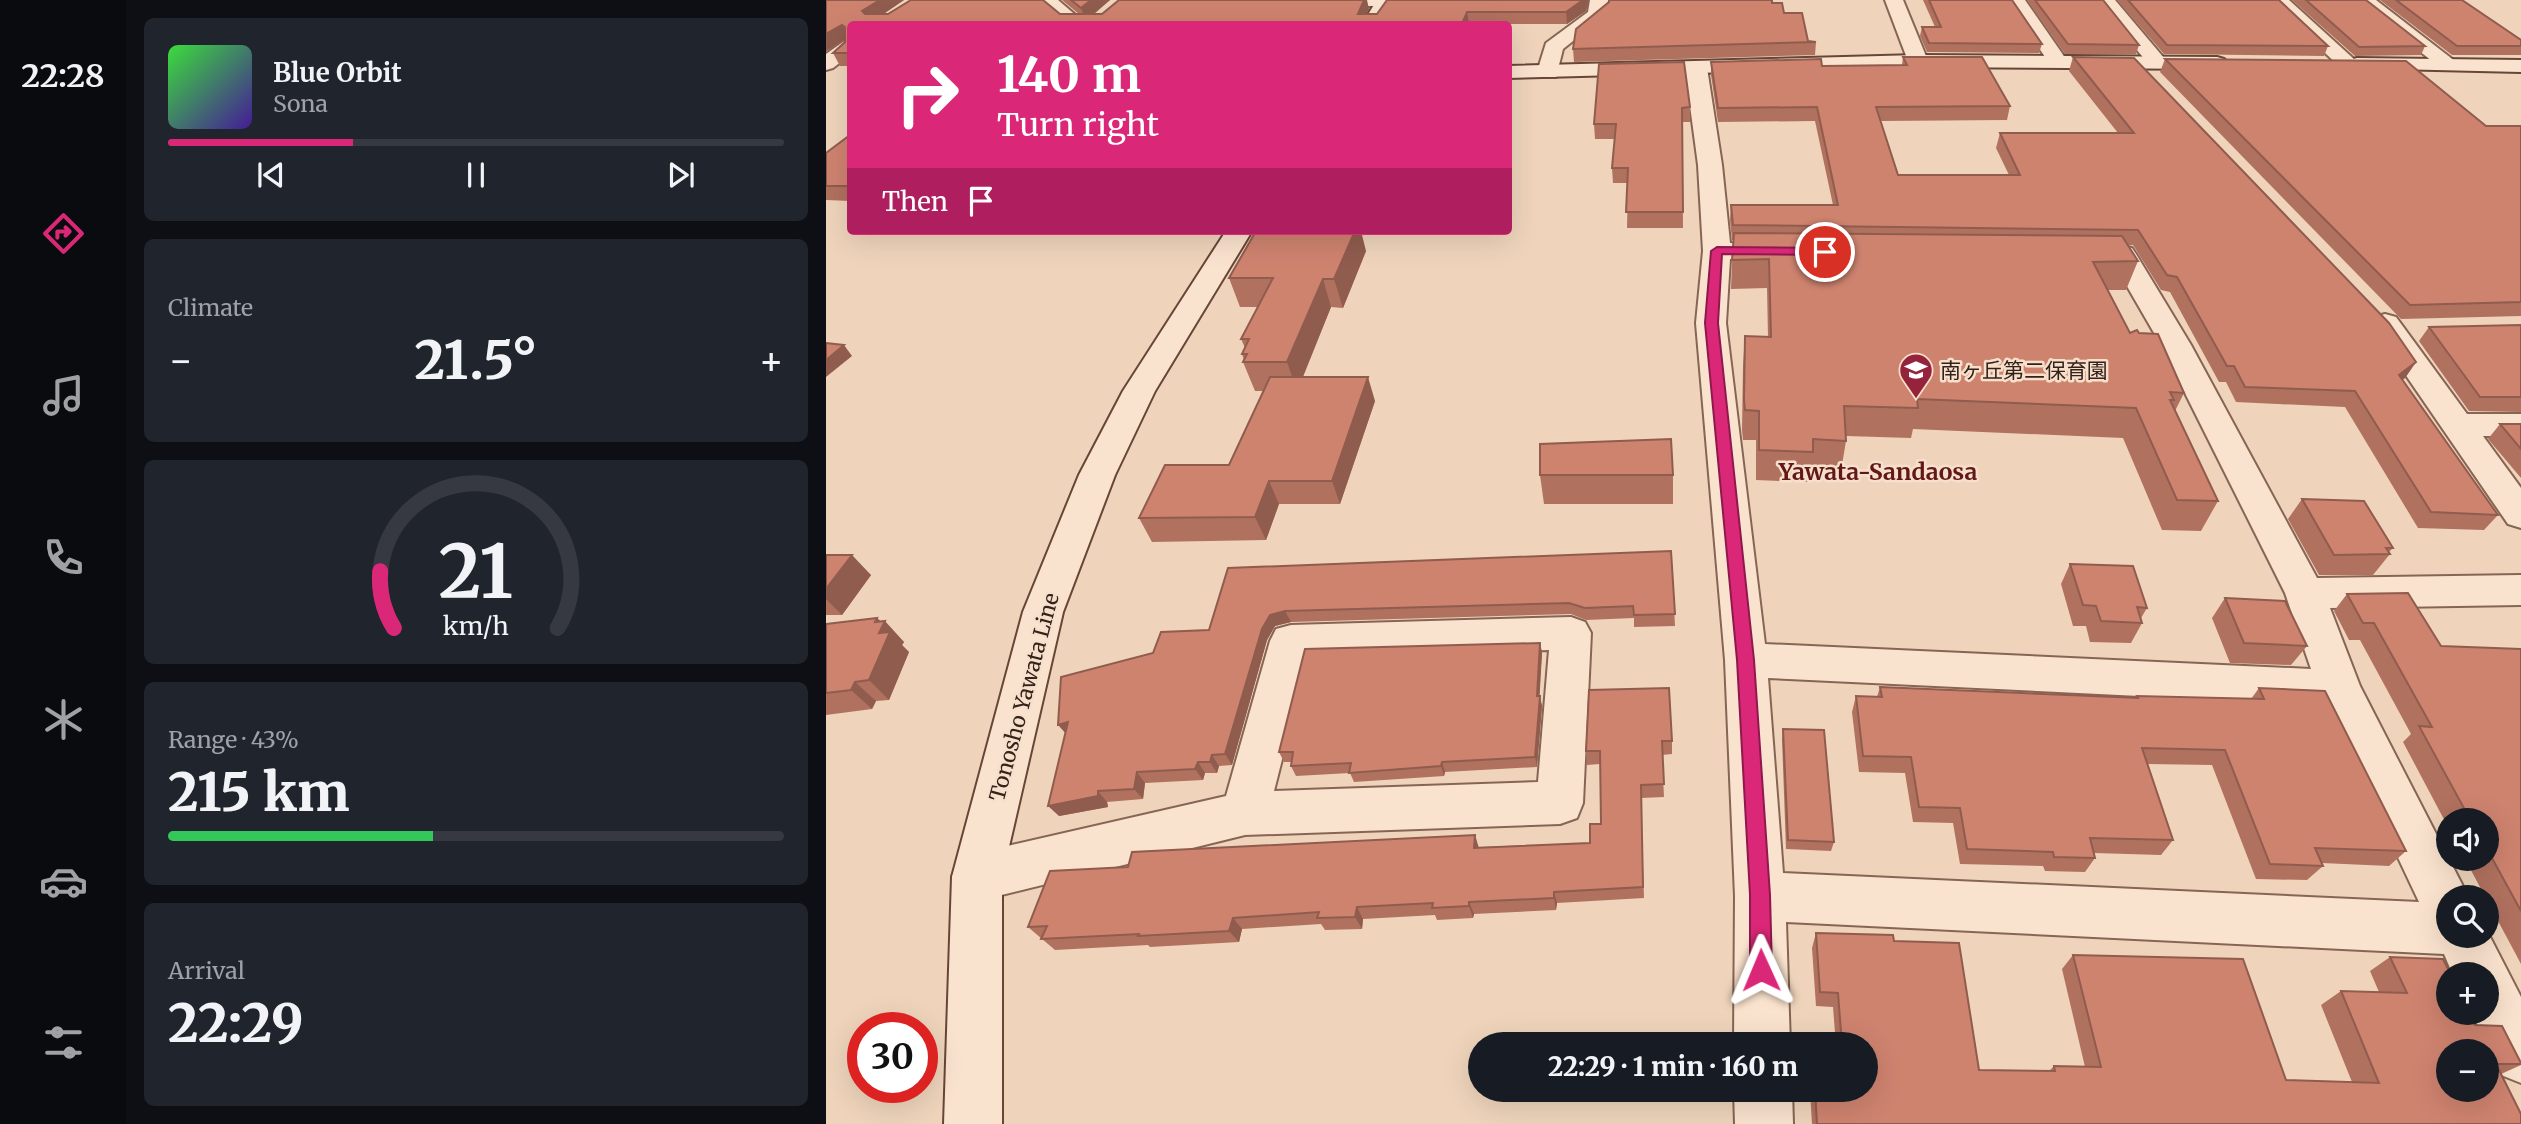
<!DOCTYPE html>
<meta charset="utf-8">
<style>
:root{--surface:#171b24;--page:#20242c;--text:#f1f3f6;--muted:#9ea1a6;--line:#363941;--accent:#db2777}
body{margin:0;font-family:Merriweather,"Noto Sans JP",serif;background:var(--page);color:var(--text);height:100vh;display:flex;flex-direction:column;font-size:26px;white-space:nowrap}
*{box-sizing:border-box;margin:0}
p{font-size:23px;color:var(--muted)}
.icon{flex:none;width:38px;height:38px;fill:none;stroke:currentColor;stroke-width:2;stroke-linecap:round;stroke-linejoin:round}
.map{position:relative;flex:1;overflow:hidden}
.drawer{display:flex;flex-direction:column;gap:18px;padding:18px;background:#0d0f14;width:700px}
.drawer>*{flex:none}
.top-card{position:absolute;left:21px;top:21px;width:665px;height:214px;border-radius:7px;box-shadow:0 7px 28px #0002;background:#db2777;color:#fff;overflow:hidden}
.tools{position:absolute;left:1610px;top:808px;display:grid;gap:14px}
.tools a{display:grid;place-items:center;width:63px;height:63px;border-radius:50%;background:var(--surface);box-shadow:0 7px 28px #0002;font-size:35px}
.speed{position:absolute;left:21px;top:1012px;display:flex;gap:14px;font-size:35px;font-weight:700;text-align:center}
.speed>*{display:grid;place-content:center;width:91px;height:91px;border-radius:50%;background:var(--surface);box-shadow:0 7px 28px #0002;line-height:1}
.speed .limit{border:10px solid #d22;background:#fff;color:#111}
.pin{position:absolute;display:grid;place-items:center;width:60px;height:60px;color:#fff;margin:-30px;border:4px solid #fff;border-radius:50%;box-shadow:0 2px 7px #0007}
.me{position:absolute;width:77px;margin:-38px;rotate:359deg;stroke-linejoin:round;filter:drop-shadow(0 0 5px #0008)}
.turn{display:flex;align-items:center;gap:24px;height:147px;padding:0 35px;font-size:32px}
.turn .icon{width:91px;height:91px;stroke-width:2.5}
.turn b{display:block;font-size:49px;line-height:60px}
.then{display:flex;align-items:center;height:66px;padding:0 35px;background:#0003;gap:14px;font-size:26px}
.big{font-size:52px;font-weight:800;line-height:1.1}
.drawer .tile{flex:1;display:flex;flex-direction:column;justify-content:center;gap:10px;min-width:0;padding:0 24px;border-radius:10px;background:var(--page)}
.drawer .dial{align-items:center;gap:0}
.dial svg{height:182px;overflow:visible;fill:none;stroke:var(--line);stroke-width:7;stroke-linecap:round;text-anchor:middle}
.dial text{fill:var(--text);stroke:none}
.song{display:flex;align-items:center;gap:21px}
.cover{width:84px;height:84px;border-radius:10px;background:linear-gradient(135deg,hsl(120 70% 55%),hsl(260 70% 35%))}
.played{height:7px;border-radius:4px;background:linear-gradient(90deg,var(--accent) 30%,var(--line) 30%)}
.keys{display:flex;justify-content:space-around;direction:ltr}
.heat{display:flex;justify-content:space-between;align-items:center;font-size:38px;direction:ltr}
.charge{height:10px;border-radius:5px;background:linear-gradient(90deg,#34c759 43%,var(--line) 0)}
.trip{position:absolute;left:642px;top:1032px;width:410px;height:70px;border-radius:35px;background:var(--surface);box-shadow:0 7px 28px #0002;font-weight:800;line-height:70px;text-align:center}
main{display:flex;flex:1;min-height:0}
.tabs{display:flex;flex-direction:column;width:126px;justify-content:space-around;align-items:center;background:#090b0e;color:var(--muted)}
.tabs .icon{width:49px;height:49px}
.tabs .current{color:var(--accent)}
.tabs b{font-size:32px;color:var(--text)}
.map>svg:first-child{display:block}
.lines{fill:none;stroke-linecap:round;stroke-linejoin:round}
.street-casing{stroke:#866555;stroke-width:4}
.secondary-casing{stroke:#674638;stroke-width:4}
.street{fill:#fae3ce;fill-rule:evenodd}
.secondary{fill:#fae3ce;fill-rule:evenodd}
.wall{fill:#b1715f}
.shaded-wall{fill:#905c4e}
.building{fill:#ce836f;stroke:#905c4e;stroke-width:2;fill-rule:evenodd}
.route{fill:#db2777;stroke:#8e194d;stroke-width:2}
.labels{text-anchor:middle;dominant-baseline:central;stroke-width:5;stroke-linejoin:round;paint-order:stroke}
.poi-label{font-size:21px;fill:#34211a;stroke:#f6e0cb;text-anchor:start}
.street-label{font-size:21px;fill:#34211a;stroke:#f6e0cb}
.neighbourhood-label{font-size:23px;font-weight:bold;fill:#621819;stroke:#f6e0cb}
</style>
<main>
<nav class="tabs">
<b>22:28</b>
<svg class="icon current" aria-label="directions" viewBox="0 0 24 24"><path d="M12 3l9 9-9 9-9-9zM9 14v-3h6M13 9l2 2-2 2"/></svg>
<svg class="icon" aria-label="music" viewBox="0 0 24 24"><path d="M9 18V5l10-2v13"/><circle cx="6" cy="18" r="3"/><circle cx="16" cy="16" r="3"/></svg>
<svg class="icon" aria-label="phone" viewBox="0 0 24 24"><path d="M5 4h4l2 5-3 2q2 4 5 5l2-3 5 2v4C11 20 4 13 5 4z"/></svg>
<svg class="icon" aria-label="climate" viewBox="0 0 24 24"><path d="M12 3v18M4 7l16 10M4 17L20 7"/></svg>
<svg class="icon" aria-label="car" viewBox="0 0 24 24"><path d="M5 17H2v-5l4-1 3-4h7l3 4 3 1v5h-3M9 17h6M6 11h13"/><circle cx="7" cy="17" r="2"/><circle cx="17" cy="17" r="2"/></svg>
<svg class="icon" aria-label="filters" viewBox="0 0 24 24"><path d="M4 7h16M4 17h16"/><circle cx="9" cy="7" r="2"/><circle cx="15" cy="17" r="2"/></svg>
</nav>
<section class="drawer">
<div class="tile">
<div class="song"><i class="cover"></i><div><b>Blue Orbit</b><p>Sona</p></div></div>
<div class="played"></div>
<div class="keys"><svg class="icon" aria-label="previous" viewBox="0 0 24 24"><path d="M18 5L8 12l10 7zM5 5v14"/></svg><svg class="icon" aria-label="pause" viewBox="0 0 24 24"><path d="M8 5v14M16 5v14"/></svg><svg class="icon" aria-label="next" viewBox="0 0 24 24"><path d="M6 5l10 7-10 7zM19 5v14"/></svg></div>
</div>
<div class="tile"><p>Climate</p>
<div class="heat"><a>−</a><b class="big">21.5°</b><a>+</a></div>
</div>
<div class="tile dial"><svg viewBox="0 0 100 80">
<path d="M14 69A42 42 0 1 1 86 69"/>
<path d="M14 69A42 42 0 0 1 8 44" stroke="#db2777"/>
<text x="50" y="56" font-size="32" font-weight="700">21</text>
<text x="50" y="72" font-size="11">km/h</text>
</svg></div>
<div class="tile"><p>Range · 43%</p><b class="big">215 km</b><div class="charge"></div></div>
<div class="tile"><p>Arrival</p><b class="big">22:29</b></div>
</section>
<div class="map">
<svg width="1695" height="1124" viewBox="0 0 1695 1124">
<rect width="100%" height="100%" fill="#efd4bb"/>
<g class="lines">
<g class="street-casing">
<g id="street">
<path d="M211,0H232L260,24H239Z"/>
<path d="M377,0H568L559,6H386Z"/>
<path d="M764,0H782L781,14L737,49L730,77H714L711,72L720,43L762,12Z"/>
<path d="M1059,0H1077L1102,61L1099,65H1085L1082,61Z"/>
<path d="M1181,0H1199L1242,62L1239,66H1225Z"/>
<path d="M1270,0H1289L1338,58L1341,62L1338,66H1324Z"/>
<path d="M1443,0H1463L1529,60L1533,64L1529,68H1515Z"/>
<path d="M1529,0H1550L1634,65L1630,69H1616Z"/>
<path d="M24,40V55L7,68L0,70V54L17,42Z"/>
<path d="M870,62L877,64L881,68L896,165L904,243L968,245L972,251L968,257L904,259L900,323L939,644L1485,669L1459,593L1335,345L1287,262L1257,260L1253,254L1257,248C1273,244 1290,244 1306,248L1310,254L1365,345L1491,578L1695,575V605L1504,608L1534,686L1643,898H1622V936H1661V931L1695,997V1083L1675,1075L1646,1013H1661V975H1627L1618,954L960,922L964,1045H908L909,896L899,660L870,323L877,251L872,165L859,68L863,64ZM942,678L1500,705L1593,902L957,873Z"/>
<path d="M1559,314L1570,317L1641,414H1695V436H1657L1695,488V528L1682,524L1544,323L1548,317Z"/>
<path d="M745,617L759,622L765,633L757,803L751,818L734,824L419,835L151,901L133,894L126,877L133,860L151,853L400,796L444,641L450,629L465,625ZM723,650L712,782L448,791L482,657Z"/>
<path d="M908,1090H966L967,1124H909Z"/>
</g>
</g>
<g class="secondary-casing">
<g id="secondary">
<path d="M551,0H569L554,24H536Z"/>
<path d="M1092,55L1391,57L1398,59L1402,63L1398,67L1391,69L1092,67L682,78V66Z"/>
<path d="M1531,58L1695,60V72L1524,68L1520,64L1524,60Z"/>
<path d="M400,231H426L329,391L289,475L237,612L176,877V1124H118L126,877L197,612L253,475L297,391Z"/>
</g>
</g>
<use href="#street" class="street"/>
<use href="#secondary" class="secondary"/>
</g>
<g class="wall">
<path d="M0,0H78L57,14H253L236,0H284L267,14L543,9L540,14H551L561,0H763L760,11L741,24H24V66H14L7,53L19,42V40L0,51Z"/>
<path d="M1097,0H1186L1216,44L1213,53L1101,52L1094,36L1096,27H1109Z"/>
<path d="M1201,0H1277L1313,45L1310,54H1239Z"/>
<path d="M1291,0H1453L1502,46L1498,56L1338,54Z"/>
<path d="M1466,0H1540L1599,46L1595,55L1529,56Z"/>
<path d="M1554,0H1636L1695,40V55H1626Z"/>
<path d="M783,2L946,3L958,13L982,41L990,42L989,55L748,62L747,49Z"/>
<path d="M1077,57L1184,106L1181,120L1054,121L1072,175H1183L1170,148L1174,133H1292L1243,71L1247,57L1590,362L1579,378L1576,380L1672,515L1658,530L1592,528L1519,407L1410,402L1400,382H1393L1344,292L1335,290L1307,245H1302L1312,261L1300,290H1282L1304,333H1313L1358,393L1349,411L1392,501L1375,531L1336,530L1297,438L1087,429L1085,438L1020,436V441L1015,471L985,469L983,482L930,480V440H917L916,430L917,366L919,336L942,337L941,288L905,289L907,240H906L904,220L905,205H1007L989,121L892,122L885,75V62L996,66L1076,65Z"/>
<path d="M1339,59L1660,126H1695V316L1575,319L1334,72Z"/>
<path d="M773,64L864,107V122H856L857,228H801L802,183H787L786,168L789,139H769L768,124Z"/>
<path d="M24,135V201L0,200V153Z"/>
<path d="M540,251L517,308L505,307L477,377L549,401L514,504H453L440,540L326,542L313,518L403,465L437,391H429L417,362L418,360L416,354L419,348L415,339L432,307H414L403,278Z"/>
<path d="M1695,325V412L1643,411L1593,341L1603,327Z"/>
<path d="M1674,424H1695V478L1662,439Z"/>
<path d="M714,475H847V504H718Z"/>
<path d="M1476,499L1567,548L1563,552L1564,554L1547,575H1493L1462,519Z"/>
<path d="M845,551L849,626L808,627V618L760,620L745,614L465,622L449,626L441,640L406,765L393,766L391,773H379L377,780L319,783L317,799L281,802L282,807L233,816L327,653L383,630L402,568Z"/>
<path d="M0,555L45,575L16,615H0Z"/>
<path d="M1244,564L1321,608L1315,618L1316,623L1305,643L1264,642L1260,626H1247L1235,584Z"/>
<path d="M1521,594L1615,646L1695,649V964L1639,859H1661V821H1622V827L1577,742L1585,734L1534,640H1523L1508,611Z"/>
<path d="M1399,598L1481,646L1465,665L1404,663L1386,618Z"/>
<path d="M51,618L78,642L76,645L83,652L63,700L50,701L46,709L0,715V624Z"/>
<path d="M714,643L716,653L713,696L716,706L711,767L619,772L618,776L528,782L524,773L470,776L465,766L466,762H458L453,752Z"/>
<path d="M1054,687L1309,698L1311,696L1425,699L1433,688L1580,851L1563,866L1496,863L1497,866L1481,880L1430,879L1386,765L1322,764L1347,840L1335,855L1268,853L1269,858L1259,872L1219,871L1217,866L1134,864L1127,823L1087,822L1079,773L1033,772L1026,712L1030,696L1051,697Z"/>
<path d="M763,690L846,741V754L836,755L838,797L815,798L818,898L731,903L730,910L648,914L647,918L611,920L609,915L537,919L536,929L499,930L495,924L416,929L413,942L324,947L322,945L229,950L202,927L653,847L764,843L775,824L774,764L761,765L760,751Z"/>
<path d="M957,729L1008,842L1005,851L960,849L956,739Z"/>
<path d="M990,933L1068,941L1153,1070L1223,1071L1228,1066L1259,1067L1236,969L1247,955L1460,1080L1526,1082L1495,1005L1515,991L1553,992L1544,971L1564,957L1649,1025L1695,1065L1675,1074L1695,1124H986L984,1090H1040V1045H1010L1007,1007L990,1006L986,948Z"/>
</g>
<g class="shaded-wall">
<path d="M54,0H78L43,24L36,11Z"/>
<path d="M265,0H284L260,21L255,8Z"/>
<path d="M538,0H541L543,9L535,24L532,14Z"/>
<path d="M757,0H763L760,11L741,24L740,12Z"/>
<path d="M641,12L643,24H636Z"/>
<path d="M16,25L23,37L0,51V34Z"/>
<path d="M529,231H535L540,251L517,308L508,279Z"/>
<path d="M497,279L505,307L471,391L461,362Z"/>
<path d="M18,345L26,356L0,377V360Z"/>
<path d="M1590,362L1579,378L1562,391L1573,375Z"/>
<path d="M542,377L549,401L514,504L506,481Z"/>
<path d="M443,481L453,504L440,540L429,517Z"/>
<path d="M26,555L45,575L16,615L0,599V589Z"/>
<path d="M459,611L465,622L449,626L441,640L406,765L399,754L436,629L444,615Z"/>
<path d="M51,618L57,624L59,621L78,642L76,645L83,652L63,700L43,680L53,633L49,622Z"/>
<path d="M714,643L716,653L713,706L711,696Z"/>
<path d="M29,682L50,701L46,709L25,690Z"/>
<path d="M714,696L716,706L711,767L709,757Z"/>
<path d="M242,722V736L232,725Z"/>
<path d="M386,755L393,766L391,773L384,762Z"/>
<path d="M372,762L379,773L377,780L369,769Z"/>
<path d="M616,762L619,772L618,776L615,766Z"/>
<path d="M311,772L319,783L317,799L308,789Z"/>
<path d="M272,791L281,802L282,807L233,816L222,806Z"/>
<path d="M649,835L653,848H648Z"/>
<path d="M728,892L731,903L730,910L728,898Z"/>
<path d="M643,902L648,914L647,918L643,906Z"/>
<path d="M531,907L537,919L536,929L529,917Z"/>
<path d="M407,918L416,929L413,942L403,931Z"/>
</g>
<g class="building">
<path d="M0,0H54L36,11L39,14H62L85,0H217L234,14H276L293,0H538L532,14H551L561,0H757L740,12H641L636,24H24V53H7L19,42V27L16,25L0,34Z"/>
<path d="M245,0H265L255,8Z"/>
<path d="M783,0H946V3H956L958,13H976L982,41L990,42L747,49L750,29L783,2Z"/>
<path d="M1103,0H1186L1216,44L1103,43L1096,27H1115Z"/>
<path d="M1209,0H1277L1313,45L1242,44Z"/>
<path d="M1302,0H1453L1502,46L1341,45Z"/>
<path d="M1480,0H1540L1599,46L1533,47Z"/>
<path d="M1570,0H1636L1695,40V46H1631Z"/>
<path d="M1077,57H1156L1184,106L1050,107L1072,175H1194L1174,133H1308L1247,57L1308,58L1563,323L1590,362L1573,375L1672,515L1605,512L1529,391L1419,387L1408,366H1401L1351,277L1341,275L1312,230L907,225L905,205H1012L991,107L892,108L885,62L995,59L996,66L1081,65Z"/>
<path d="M1339,59L1580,61L1660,126H1695V302L1584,305Z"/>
<path d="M858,62L864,107L856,108L857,212H800L802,168H786L790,124H768L773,64Z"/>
<path d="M24,135V186H0V153Z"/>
<path d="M430,231H529L508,279H497L461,362H417L421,354H416L423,339H415L447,278H403Z"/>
<path d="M908,233L1296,236L1312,261L1267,262L1304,333L1311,330L1313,333L1332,334L1358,393L1344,392L1348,400H1344L1392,501L1351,500L1310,408L1091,399L1092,408L1018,406L1020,441L987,439V452L933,450V411L919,410L918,400L919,336L945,337L943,259L906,260Z"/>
<path d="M1695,325V397H1654L1603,327Z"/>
<path d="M0,343L18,345L0,360Z"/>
<path d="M444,377H542L506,481H443L429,517L313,518L339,465H403Z"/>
<path d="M1674,424H1695V449Z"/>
<path d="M845,439L847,475H714V444Z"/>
<path d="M1476,499L1538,501L1567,548H1560L1564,554L1508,555Z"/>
<path d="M845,551L849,614L808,615L807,606L759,608L743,603L459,611L444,615L436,629L399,754L386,755L384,762H372L369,769L311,772L308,789L272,791V796L222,806L242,722L232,725L235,677L327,653L335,632L383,630L402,568Z"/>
<path d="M0,555H26L0,589Z"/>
<path d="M1244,564L1307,566L1321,608L1311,607L1316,623L1275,621L1270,606L1257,605Z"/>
<path d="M1582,593L1615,646L1695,649V911L1661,849V821H1645L1593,726L1606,727L1548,623H1537L1521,594Z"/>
<path d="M1399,598L1459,601L1481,646L1418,643Z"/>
<path d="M51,618L49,622L59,621L53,633L64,632L43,680L29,682L25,690L0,693V624Z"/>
<path d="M714,643L711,696H714L709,757L616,762L615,766L523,773L525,763L465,766L467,752H453L479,649Z"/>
<path d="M1054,687L1312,698L1311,696L1438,699L1433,688L1499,691L1580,851L1489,848L1497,866L1444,864L1399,750L1316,748L1347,840L1264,838L1269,858L1228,857L1227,852L1141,849L1134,808L1093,807L1085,757L1037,756L1030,696L1056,697Z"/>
<path d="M843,688L846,741H836L838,784L815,785L817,887L728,892V898L643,902V906L606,908L607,903L531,907L529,917L491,918L493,912L407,918L403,931L312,936L313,934L215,939L221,926L202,927L224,871L302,867L306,852L649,835L648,848L764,843V824H775L774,751H760L763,690Z"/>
<path d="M957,729L998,730L1008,842L962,840Z"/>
<path d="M990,933L1067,935L1068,941L1133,943L1153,1070L1229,1071L1228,1066L1275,1067L1247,955L1417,959L1460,1080L1553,1083L1515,991L1581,993L1564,957L1617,959L1625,975H1622V1013H1644L1649,1025L1676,1026L1695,1063V1064H1670L1695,1114V1124H991L989,1090H1040V1045H1016L1012,993L994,992ZM1622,1052H1661V1090H1622Z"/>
</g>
<path class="route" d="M891,247L999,248L1004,252L999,255L896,254L892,323L928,660L944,895L946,970L943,978L935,981L927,978L924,970V895L911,660L879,323L885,251Z"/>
<defs>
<g id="school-pin" transform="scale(1.75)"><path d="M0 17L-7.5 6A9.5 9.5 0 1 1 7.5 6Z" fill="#96233c" stroke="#f6e0cb"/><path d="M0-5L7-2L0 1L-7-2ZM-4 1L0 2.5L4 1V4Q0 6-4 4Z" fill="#fff"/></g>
</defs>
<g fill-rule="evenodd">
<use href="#school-pin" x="1090" y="370"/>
</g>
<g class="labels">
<g class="poi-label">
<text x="1114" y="370">南ヶ丘第二保育園</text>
</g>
<g class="street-label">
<text transform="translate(198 697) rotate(-75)">Tonosho Yawata Line</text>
</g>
<g class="neighbourhood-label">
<text x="1052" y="471">Yawata-Sandaosa</text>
</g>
</g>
</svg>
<div class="tools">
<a><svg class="icon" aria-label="sound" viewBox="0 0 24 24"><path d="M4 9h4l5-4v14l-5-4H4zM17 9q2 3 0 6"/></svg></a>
<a><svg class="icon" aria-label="search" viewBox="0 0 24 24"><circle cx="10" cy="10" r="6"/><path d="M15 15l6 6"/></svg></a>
<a>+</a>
<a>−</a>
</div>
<div class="speed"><div class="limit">30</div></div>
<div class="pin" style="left:999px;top:252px;background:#d93025"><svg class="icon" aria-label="arrive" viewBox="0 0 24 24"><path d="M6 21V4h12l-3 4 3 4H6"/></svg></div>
<svg class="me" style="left:935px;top:970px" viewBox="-20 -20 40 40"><path d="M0-17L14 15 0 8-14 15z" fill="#db2777" stroke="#fff" stroke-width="4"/></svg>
<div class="trip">22:29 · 1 min · 160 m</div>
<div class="top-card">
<div class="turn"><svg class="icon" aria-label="right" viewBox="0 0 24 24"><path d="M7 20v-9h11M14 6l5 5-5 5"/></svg><div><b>140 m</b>Turn right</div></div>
<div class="then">Then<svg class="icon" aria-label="arrive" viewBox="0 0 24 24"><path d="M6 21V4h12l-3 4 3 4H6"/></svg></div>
</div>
</div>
</main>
